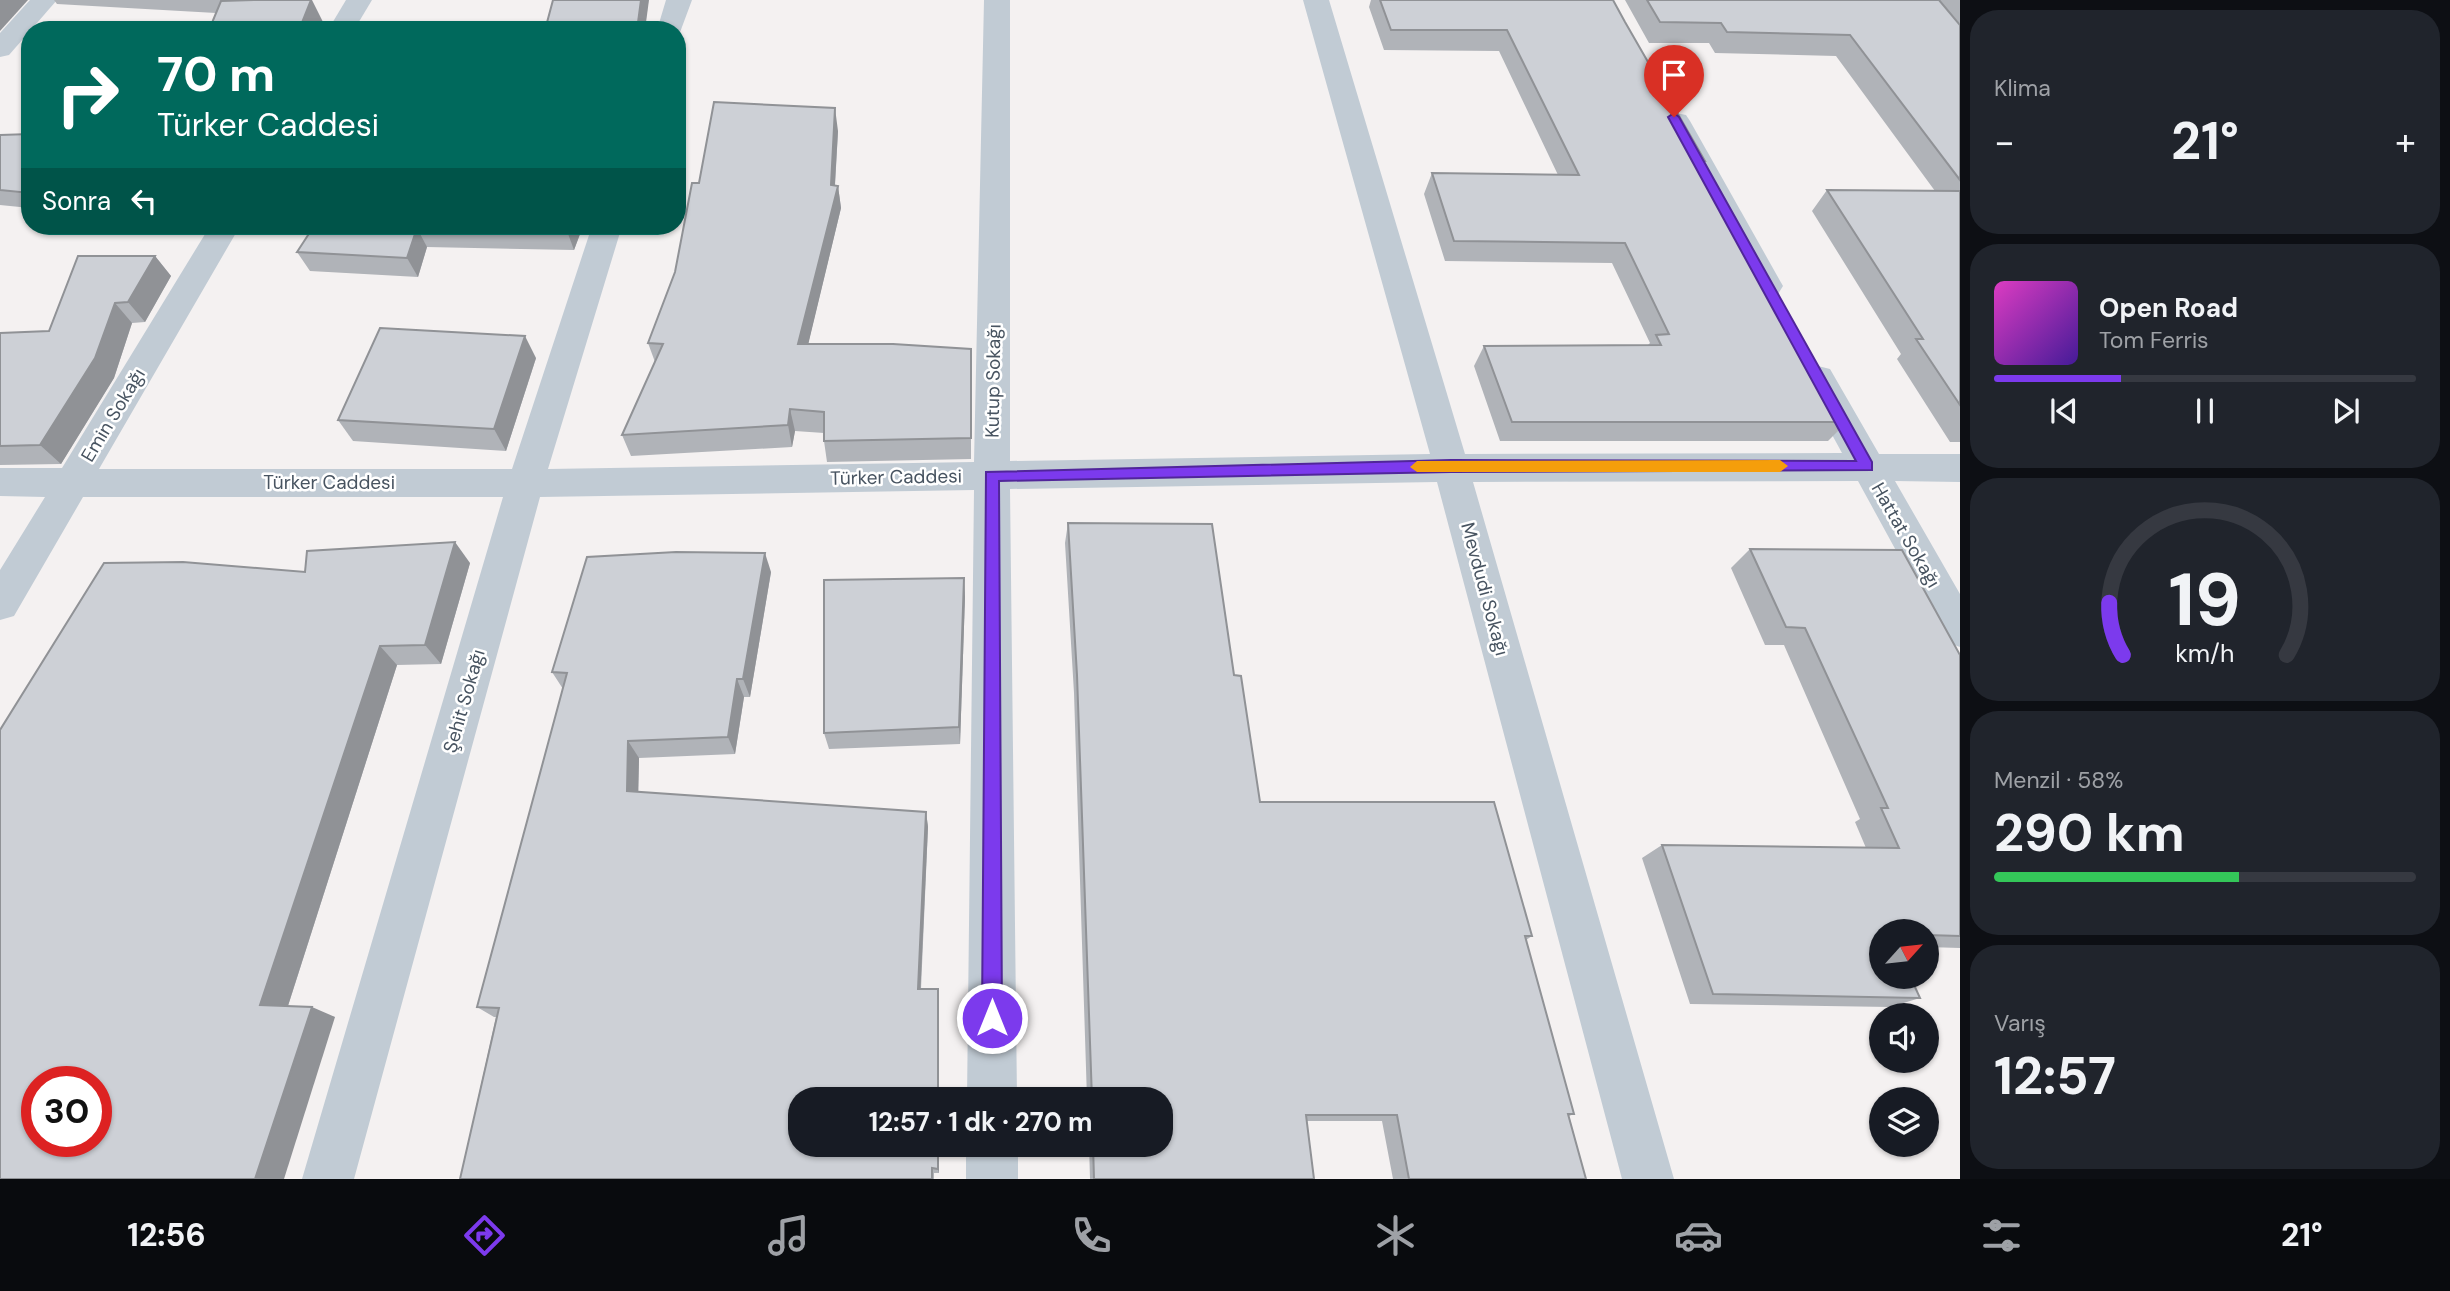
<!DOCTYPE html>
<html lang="tr">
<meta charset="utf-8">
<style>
:root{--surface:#171b24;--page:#20242c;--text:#f1f3f6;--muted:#9ea1a6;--line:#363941;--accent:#7c3aed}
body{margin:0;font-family:"DM Sans",sans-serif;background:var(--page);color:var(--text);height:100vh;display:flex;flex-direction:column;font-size:26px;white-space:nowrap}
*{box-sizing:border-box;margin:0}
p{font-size:23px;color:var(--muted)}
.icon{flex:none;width:38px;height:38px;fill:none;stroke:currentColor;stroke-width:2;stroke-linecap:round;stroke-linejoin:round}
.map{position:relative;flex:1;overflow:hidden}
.sheet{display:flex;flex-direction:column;gap:10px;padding:10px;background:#0d0f14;width:490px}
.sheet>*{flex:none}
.hud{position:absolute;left:21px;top:21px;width:665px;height:214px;border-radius:28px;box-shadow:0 2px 5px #0004;background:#00695c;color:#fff;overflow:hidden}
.needle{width:46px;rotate:63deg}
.tools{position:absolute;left:1869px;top:919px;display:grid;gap:14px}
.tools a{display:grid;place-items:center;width:70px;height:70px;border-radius:50%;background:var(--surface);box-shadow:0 2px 5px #0004;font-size:35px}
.speed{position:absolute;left:21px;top:1066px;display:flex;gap:14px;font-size:35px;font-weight:700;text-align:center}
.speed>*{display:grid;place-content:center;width:91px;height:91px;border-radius:50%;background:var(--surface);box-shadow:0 2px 5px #0004;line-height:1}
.speed .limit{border:10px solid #d22;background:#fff;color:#111}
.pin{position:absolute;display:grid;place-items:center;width:60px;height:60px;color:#fff;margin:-72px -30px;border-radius:50% 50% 50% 0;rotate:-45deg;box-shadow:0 0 7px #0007}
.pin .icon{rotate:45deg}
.me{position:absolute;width:77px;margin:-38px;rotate:0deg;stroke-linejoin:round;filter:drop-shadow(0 0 5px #0008)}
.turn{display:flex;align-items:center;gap:24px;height:147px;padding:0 21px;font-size:32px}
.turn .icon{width:91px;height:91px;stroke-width:2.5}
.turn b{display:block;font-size:49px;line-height:60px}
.then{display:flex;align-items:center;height:66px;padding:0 21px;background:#0003;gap:14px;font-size:26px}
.big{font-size:52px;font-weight:700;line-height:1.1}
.sheet .tile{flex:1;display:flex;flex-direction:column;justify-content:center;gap:10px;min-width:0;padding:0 24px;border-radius:28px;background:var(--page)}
.sheet .dial{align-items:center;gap:0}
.dial svg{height:182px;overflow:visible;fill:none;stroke:var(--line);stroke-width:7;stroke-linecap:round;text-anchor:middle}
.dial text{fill:var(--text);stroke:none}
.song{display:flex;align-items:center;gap:21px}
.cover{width:84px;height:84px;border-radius:10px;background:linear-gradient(135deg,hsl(310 70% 55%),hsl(260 70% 35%))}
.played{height:7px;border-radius:4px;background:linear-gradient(90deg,var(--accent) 30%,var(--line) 30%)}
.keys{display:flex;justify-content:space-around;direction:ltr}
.heat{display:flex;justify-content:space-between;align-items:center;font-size:38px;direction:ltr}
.charge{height:10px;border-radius:5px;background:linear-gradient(90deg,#34c759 58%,var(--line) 0)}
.trip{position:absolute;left:788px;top:1087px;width:385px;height:70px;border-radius:28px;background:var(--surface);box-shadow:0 2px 5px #0004;font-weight:700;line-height:70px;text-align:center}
.tab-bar{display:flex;height:112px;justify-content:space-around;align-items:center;background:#090b0e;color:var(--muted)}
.tab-bar .icon{width:49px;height:49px}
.tab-bar .current{color:var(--accent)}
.tab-bar b{font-size:32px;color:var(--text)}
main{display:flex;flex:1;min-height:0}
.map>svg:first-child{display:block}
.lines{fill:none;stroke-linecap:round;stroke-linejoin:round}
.minor{fill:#c1cbd4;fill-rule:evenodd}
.wall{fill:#b0b3b8}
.shaded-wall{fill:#909296}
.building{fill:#cdd0d6;stroke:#909296;stroke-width:2;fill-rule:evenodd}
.route{fill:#7c3aed;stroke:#51269a;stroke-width:2}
.slow{fill:#f59e0b}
.labels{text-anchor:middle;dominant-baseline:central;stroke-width:5;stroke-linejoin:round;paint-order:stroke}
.street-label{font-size:19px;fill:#485461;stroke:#fff}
</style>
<main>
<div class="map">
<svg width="1960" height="1179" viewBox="0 0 1960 1179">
<rect width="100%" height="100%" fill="#f4f1f1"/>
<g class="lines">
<g class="minor">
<path d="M30,0H57L9,55L0,57V33Z"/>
<path d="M346,0H372L354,30H328Z"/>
<path d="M666,0H692L679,35L677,30H657Z"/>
<path d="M984,0H1010V461L1430,454L1303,0H1329L1465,454L1842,453L1801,378L1806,369L1818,366L1830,369L1879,454H1960V482L1895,481L1960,594V647L1946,642L1858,481L1473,482L1674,1179H1622L1437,482L1010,489L1017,1099H967L974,490L540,497L354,1179H302L503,497H83L14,616L0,620V570L45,497L0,496V468H62L210,226H240L99,469H512L592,226H622L548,469L974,462Z"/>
<path d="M1676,113L1686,115L1690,121L1783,286L1778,294L1767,297L1756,294L1751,286L1662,121L1666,115Z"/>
<rect x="966" y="1144" width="52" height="35"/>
</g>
</g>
<g class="wall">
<path d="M54,0H235L323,22L216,13L57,4Z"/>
<path d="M1371,0H1613L1625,22L1705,161L1700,168L1847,422L1828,441H1500L1474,366L1484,346L1648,345L1650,343L1612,263L1445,261L1424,194L1432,173L1558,175L1499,51L1384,50L1369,7Z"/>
<path d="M1625,0H1939L1960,25V442H1950L1897,359L1901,354L1812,211L1827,190L1935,191L1836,56L1715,53L1709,43H1649Z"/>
<path d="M1939,0H1960V24Z"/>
<path d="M838,131L835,186H838L841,208L808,344L971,349V459L827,462L824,441V433L795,431L792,447L631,456L622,435L655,362L648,343L675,272L699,183Z"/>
<path d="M30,134V208L0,205V135Z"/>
<path d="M314,226H583L574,250L427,247L418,277L310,271L297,252Z"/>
<path d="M155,256L171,276L145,322L132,323L114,378L61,464L0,465V333L49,331Z"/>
<path d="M536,358L506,451L353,441L338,420Z"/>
<path d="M1068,523L1234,675L1260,802L1532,936L1526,940L1574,1114L1569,1116L1586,1179H1393L1382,1121H1307L1314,1179H1090L1089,1144H1160V1099H1087L1074,693L1065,543Z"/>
<path d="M1750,549L1960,655V948L1927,947V931H1881L1920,998L1890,1007L1690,1004L1642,858L1662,845L1866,848L1855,822L1860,819L1784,645H1765L1731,568Z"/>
<path d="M470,563L441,664L397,665L288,1006L335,1017L0,1179L305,572Z"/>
<path d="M771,572L750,697H744L735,754L639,758L638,792L926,812L928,827L921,989L939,999L800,1144H939V1173H934V1179H460L496,1017H494L477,1007L563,689L552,672Z"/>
<path d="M964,578L965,597L960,744L829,749L824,733Z"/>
</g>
<g class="shaded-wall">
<path d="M0,0H28L0,31Z"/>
<path d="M311,0H312L323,22L320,30H299Z"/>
<path d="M641,0H649L645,30H637Z"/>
<path d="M835,108L838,131L834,199L838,186L841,208L803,366L798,344Z"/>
<path d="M569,226H583L574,250L567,231Z"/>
<path d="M417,228L427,247L418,277L407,258Z"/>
<path d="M155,256L171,276L145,322L128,302Z"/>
<path d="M115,303L132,323L114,378L61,464L40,445Z"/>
<path d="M525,336L536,358L506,451L494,429Z"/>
<path d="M790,409L795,431L792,447L788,425Z"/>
<path d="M455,542L470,563L441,664L425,645Z"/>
<path d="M765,553L771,572L750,697L743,679Z"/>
<path d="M964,578L965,597L960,744L959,727Z"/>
<path d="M380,646L397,665L285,1015L260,1005Z"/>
<path d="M737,679L744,697L735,754L728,737Z"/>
<path d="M628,741L639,758L638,807L627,791Z"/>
<path d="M926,812L928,827L920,999L918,989Z"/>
<path d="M938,989L939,999V1099H938Z"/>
<path d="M312,1007L335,1017L284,1179H255Z"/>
<path d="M938,1144H939V1173L938,1169Z"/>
</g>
<g class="building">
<path d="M254,0H311L299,30H209L221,1Z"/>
<path d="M553,0H641L637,30H545Z"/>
<path d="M1380,0H1613L1625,22L1705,161H1696L1847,422H1512L1484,346L1661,345L1656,335L1669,334L1625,243L1454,241L1432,173L1579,175L1507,30H1391Z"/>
<path d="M1647,0H1939L1960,25V180L1850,35L1727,32L1721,23L1660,22Z"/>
<path d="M714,102L835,108L831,185L838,186L798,344H893L971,349V438L824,441V412L790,409L788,425L622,435L663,344L648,343L675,272L692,183H699Z"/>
<path d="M30,134V193L0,190V135Z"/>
<path d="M1827,190L1960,191V405L1916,339H1923Z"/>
<path d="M314,226H569L567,231L417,228L407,258L297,252Z"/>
<path d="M78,256H155L128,302L115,303L95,358L40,445L0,446V333L49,331Z"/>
<path d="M380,328L525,336L494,429L338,420Z"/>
<path d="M1068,523L1212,524L1234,675L1241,676L1260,802H1494L1532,936H1525L1574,1114H1568L1586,1179H1409L1397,1115H1306L1314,1179H1094L1093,1144H1160V1099H1092L1077,675Z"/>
<path d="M455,542L425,645L380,646L260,1005L312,1007L255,1179H0V730L104,563L183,562L305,572L307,551ZM37,1082H96V1141H37Z"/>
<path d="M1750,549L1902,550L1960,655V936L1927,935V931H1881V976H1910L1920,998L1713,994L1662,845L1899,848L1881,808H1888L1805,628L1786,627Z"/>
<path d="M676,552L765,553L743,679H737L728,737L628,741L627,791L926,812L918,989H938V1099H800V1144H938V1169L932,1168V1179H460L499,1008L477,1007L567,673L552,672L587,557Z"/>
<path d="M964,578L959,727L824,733V580Z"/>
</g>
<path class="route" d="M1674,113L1679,117L1872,462V470L1451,472L999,481L1002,1018L999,1025L992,1028L985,1025L982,1018L986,472L1451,460L1856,461L1668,117Z"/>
<path class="slow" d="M1780,460L1788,466L1780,472H1417L1410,467L1417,461Z"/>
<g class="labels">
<g class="street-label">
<text transform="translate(993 381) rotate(-89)">Kutup Sokağı</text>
<text transform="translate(113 415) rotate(-59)">Emin Sokağı</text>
<text transform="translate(896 477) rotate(-1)">Türker Caddesi</text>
<text x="329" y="482">Türker Caddesi</text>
<text transform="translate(1906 535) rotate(60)">Hattat Sokağı</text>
<text transform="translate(1485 589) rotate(75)">Mevdudi Sokağı</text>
<text transform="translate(464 701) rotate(-74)">Şehit Sokağı</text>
</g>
</g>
</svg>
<div class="tools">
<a><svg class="needle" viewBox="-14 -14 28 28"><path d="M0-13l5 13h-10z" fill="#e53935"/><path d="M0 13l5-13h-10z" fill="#9ea1a6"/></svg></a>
<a><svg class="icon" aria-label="sound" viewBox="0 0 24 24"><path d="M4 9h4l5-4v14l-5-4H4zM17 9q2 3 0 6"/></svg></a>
<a><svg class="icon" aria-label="layers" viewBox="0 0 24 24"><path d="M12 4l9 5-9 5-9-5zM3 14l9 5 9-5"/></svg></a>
</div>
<div class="speed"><div class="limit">30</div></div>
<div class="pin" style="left:1674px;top:117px;background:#d93025"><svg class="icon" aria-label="arrive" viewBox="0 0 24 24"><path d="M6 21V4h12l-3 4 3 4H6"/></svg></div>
<svg class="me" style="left:992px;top:1018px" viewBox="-20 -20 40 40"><circle r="17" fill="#7c3aed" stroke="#fff" stroke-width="3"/><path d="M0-11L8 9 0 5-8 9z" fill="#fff"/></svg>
<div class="trip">12:57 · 1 dk · 270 m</div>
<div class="hud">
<div class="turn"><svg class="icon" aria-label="right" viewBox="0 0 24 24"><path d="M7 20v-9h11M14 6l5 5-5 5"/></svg><div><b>70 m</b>Türker Caddesi</div></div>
<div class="then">Sonra<svg class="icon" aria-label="left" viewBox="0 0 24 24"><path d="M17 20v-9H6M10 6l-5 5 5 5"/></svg></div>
</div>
</div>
<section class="sheet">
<div class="tile"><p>Klima</p>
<div class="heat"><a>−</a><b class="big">21°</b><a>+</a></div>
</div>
<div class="tile">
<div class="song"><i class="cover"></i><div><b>Open Road</b><p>Tom Ferris</p></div></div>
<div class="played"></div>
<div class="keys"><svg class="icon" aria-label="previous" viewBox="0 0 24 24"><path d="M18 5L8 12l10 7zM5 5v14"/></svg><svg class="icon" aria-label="pause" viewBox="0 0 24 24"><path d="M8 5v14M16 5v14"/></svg><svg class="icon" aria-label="next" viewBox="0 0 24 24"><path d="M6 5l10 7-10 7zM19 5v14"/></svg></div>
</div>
<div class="tile dial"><svg viewBox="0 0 100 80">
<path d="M14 69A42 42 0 1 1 86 69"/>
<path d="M14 69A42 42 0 0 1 8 46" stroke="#7c3aed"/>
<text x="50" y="56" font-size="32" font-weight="700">19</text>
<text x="50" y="72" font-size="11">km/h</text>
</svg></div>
<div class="tile"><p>Menzil · 58%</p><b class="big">290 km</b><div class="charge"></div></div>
<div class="tile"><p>Varış</p><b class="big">12:57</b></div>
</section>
</main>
<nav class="tab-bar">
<b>12:56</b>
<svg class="icon current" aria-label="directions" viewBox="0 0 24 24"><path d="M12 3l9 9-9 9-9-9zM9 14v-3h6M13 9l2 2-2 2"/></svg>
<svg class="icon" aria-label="music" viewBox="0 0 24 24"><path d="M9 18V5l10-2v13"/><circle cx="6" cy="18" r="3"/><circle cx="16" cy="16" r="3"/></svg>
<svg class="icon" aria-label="phone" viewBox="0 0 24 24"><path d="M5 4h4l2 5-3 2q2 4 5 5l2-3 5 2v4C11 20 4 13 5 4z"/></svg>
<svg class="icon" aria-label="climate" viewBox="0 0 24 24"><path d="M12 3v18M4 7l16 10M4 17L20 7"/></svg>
<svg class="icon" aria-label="car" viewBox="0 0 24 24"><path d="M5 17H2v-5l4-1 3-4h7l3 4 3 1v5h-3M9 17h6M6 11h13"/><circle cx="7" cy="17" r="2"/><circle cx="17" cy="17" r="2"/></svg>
<svg class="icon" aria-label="filters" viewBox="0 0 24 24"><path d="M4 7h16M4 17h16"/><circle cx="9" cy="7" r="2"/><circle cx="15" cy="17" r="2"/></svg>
<b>21°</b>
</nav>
